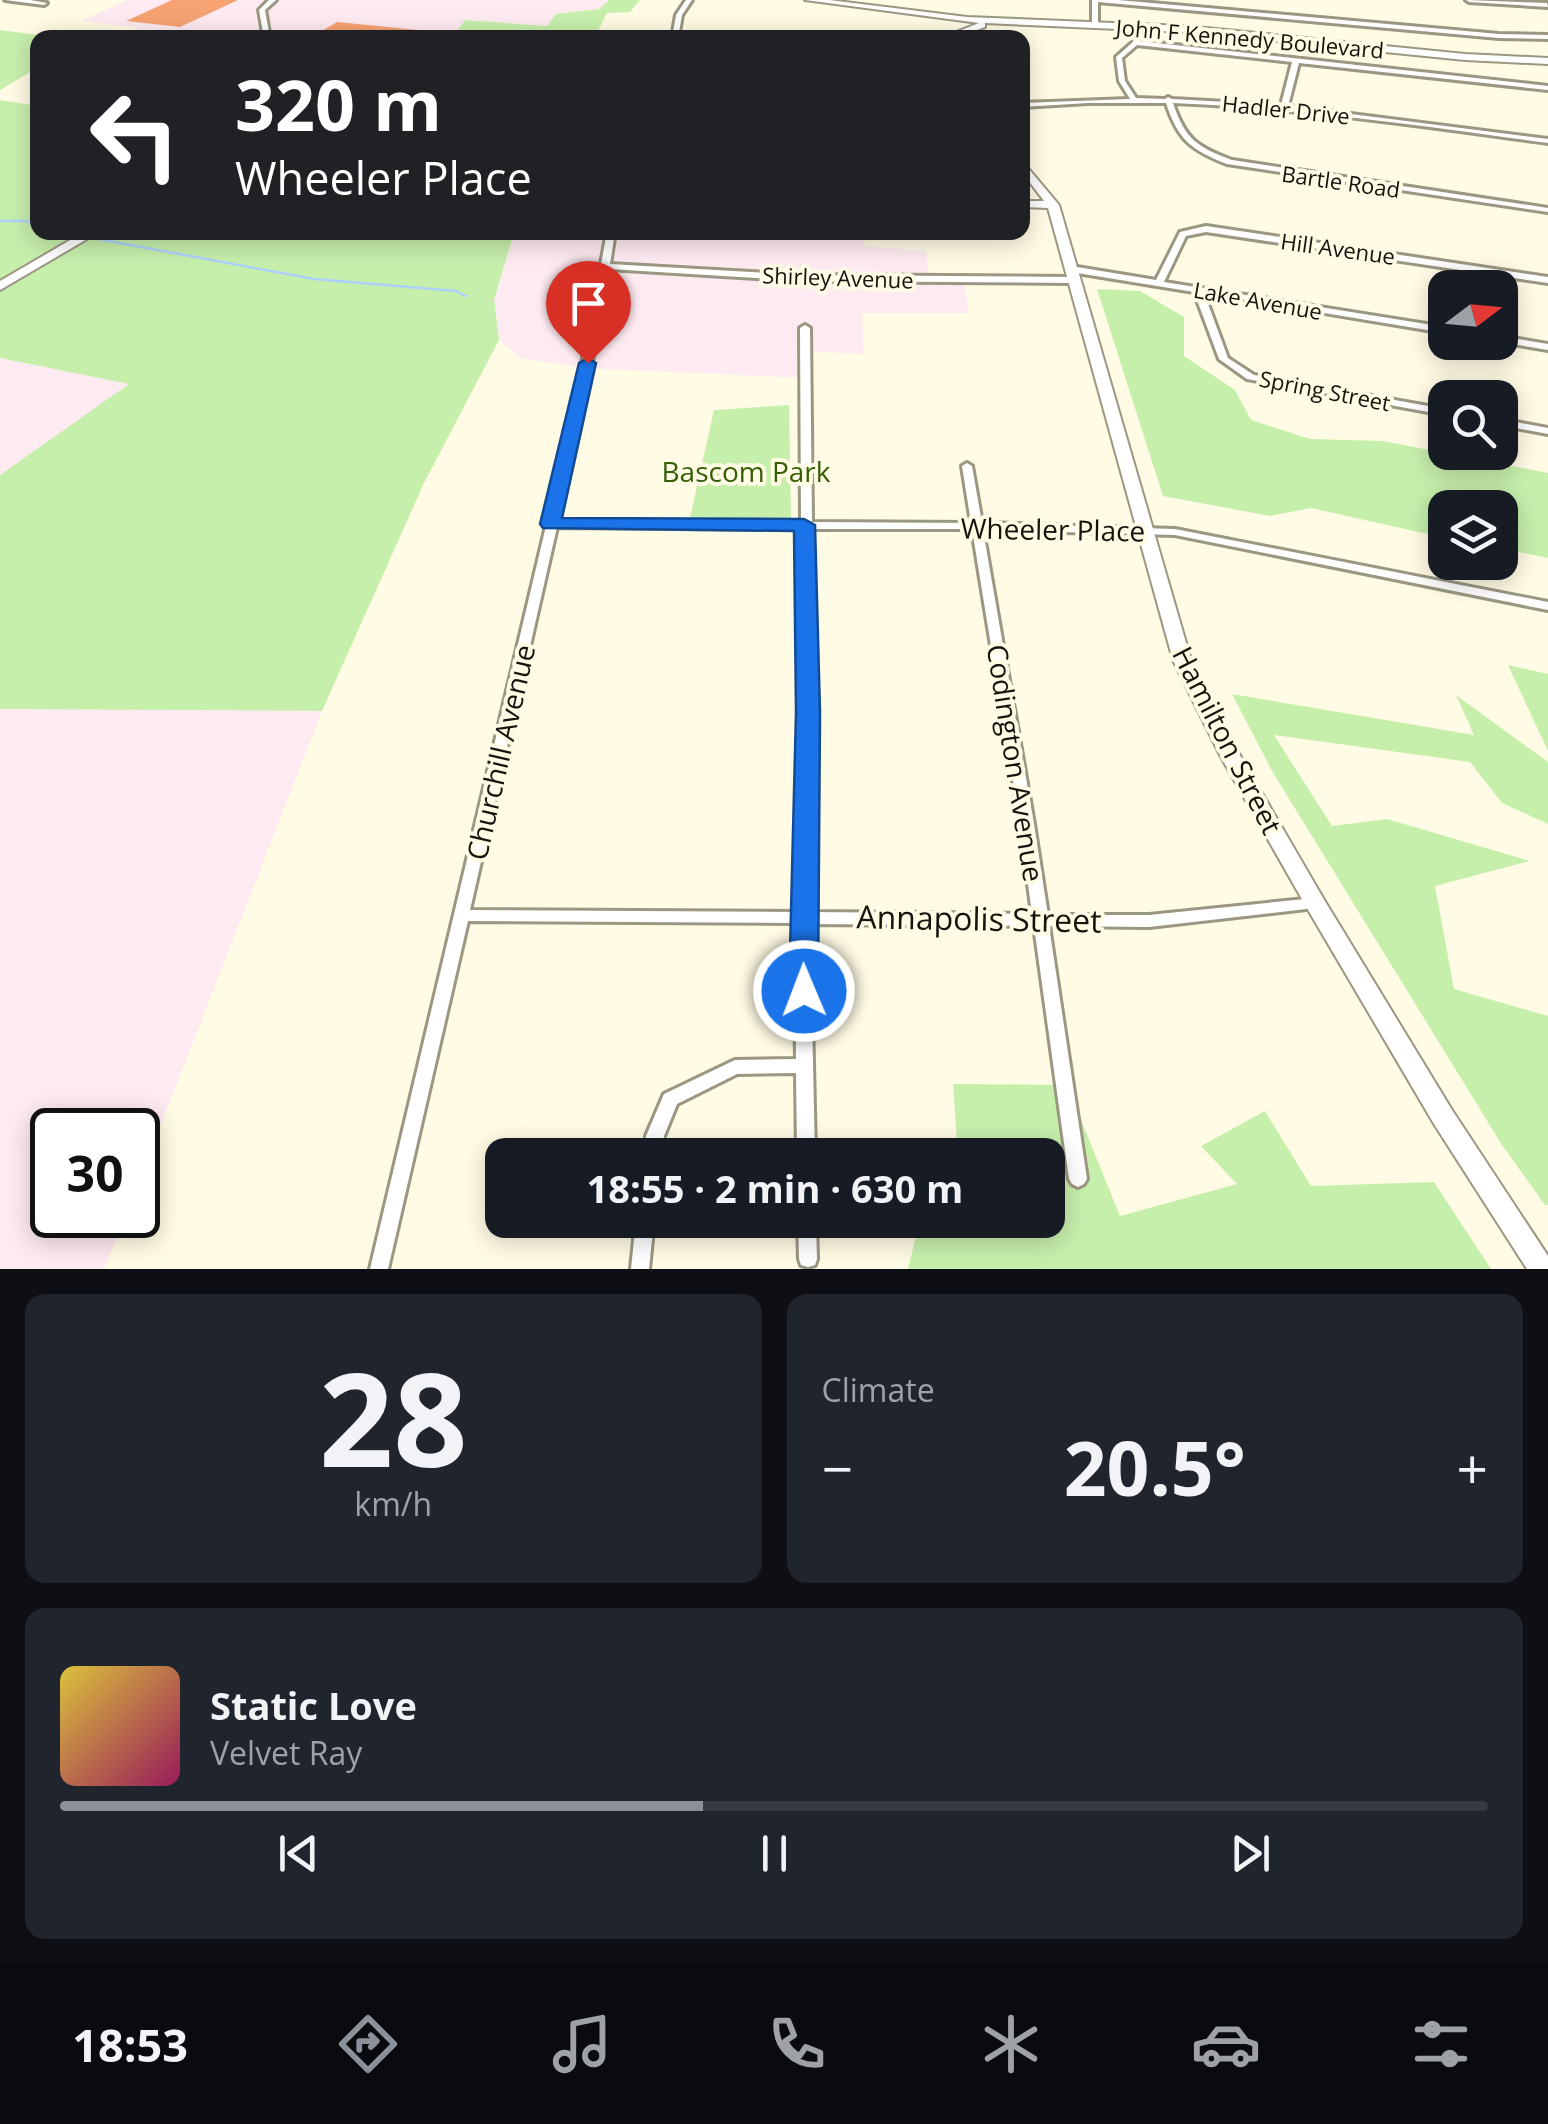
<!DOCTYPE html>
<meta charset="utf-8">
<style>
:root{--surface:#171b24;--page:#20242c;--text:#f1f3f6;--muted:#9ea1a6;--line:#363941;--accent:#8c9099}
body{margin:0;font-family:"Open Sans",sans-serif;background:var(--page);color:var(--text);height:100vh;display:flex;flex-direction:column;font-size:38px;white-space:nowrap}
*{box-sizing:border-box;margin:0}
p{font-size:32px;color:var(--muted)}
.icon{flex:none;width:55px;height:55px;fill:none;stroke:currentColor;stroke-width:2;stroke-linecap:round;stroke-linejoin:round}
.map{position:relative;height:1269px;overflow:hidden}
.sheet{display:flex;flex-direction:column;gap:25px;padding:25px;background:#0d0f14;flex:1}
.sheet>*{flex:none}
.top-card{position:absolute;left:30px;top:30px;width:1000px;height:210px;border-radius:20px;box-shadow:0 5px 25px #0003;background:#202124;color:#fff;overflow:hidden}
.needle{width:65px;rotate:74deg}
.tools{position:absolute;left:1428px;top:270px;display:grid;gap:20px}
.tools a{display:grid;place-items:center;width:90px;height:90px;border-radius:20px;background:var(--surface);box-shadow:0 5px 25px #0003;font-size:50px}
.speed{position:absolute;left:30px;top:1108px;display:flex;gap:20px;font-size:50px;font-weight:700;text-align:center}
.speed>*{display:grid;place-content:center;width:130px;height:130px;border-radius:50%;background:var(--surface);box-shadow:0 5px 25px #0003;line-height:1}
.speed .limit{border:5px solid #111;border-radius:15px;background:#fff;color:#111}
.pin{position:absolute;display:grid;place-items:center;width:85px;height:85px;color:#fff;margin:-102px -42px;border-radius:50% 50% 50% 0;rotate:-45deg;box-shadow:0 0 10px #0007}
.pin .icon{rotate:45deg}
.me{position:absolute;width:110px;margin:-55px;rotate:359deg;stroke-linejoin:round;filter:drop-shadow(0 0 8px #0008)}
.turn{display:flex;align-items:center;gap:35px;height:210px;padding:0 40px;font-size:45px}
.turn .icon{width:130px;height:130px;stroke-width:2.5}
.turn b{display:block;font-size:70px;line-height:85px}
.big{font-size:75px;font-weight:700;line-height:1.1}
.sheet .tile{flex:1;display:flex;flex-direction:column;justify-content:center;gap:15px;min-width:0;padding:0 35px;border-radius:20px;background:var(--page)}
.sheet .dial{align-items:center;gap:0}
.dial b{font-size:130px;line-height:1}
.song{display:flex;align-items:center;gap:30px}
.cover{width:120px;height:120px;border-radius:15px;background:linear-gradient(135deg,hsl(50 70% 55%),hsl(330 70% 35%))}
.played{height:10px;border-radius:5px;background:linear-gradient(90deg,var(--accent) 45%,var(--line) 45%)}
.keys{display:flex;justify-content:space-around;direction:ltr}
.heat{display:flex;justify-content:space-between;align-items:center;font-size:55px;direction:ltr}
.sheet .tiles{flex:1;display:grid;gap:25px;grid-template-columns:1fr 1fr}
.tile:last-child{grid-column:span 2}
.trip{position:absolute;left:485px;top:1138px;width:580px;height:100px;border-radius:20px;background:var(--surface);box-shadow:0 5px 25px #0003;font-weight:700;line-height:100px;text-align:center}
.dock{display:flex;height:160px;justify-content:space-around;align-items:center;background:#090b0e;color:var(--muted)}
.dock .icon{width:70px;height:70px}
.dock .current{color:var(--accent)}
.dock b{font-size:45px;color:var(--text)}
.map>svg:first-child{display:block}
.industrial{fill:#feeaf1}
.green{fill:#c7efac}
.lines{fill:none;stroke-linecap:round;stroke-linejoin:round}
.stream{stroke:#add1fc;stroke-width:2.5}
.building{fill:#f6a272}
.street-casing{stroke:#9b9782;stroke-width:6}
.secondary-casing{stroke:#9b9782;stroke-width:4}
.street{fill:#fff;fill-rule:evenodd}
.secondary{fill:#fff;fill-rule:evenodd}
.route{fill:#1a73e8;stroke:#114b97;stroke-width:2.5}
.labels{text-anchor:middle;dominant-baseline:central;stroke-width:8;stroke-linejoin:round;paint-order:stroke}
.far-street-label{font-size:22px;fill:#16140d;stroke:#fffbe4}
.park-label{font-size:28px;fill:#355e06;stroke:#fffbe4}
.street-label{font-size:28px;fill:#16140d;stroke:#fffbe4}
.near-street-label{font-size:32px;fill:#16140d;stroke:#fffbe4}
</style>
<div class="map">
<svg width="1548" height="1269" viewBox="0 0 1548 1269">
<rect width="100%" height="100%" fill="#fffbe4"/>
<g class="industrial">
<path d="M128,0H609L599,9L556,14L547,26L466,20L453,38H121L140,28L81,21Z"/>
<path d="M863,232L864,246L926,251L929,281L964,282L969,313H862L864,354L803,351L805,378L584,368L521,358L499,340L494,300L514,233Z"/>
<path d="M0,358L131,384L0,475Z"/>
<path d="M72,707L322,711L138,1183V1130H52V1215H125L104,1269H0V709Z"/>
</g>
<g class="green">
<path d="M609,0H640L630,12L607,13L595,37H453L465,20L547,26L556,14L599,9Z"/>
<path d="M0,30L53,37L38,38L37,68L0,90Z"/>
<path d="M0,100L37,106L38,232L514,233L494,300L499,340L424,483L322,711L0,709V475L129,384L0,358Z"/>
<path d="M1097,289L1140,291L1184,317V356L1235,390L1251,420L1310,439L1383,441L1548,473V558L1500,548V508H1445V538L1311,508L1270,516L1163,496Z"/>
<path d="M789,405L791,518H690L714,410Z"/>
<path d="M1508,665L1548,674V751Z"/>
<path d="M1232,694L1474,735L1456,695L1548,762V824L1502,803L1470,762L1274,735L1332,826L1387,819L1530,861L1435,886L1454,989L1548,1016V1205H1545L1502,1145L1272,771Z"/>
<path d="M953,1084L1067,1085L1120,1216L1237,1184L1201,1146L1265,1111L1311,1186L1434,1182L1491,1269H908L920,1220H1048V1155H958Z"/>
</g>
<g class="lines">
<g class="stream">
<path d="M0,221H27L38,228"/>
<path d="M45,232L70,236"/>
<path d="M98,239L314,279L456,291L466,296"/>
</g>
</g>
<g class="building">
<path d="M172,0H238L180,27L126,21Z"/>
<path d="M337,22L418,30V38H310Z"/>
</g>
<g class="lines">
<g class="street-casing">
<g id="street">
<path d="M5,0H30L47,3L44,5Z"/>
<path d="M269,0H276L265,10L270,38H264L259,10Z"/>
<path d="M686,0H692L682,15L678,38H672L676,15Z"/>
<path d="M1092,0H1118L1499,34L1548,35V39L1499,38L1098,2V24L1095,26L1092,24Z"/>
<path d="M1466,0L1547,3L1548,7L1469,2Z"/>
<path d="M1138,24L1141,26L1139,41L1548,86V90L1299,63L1288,106L1548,139V143C1423,126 1299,108 1173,103C1185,139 1197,147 1232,160L1548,208V212L1227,164C1191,150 1178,140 1166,103H1088L1022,107V103L1130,99L1119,81L1116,57L1133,42L1135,26ZM1137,45L1292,62L1281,105L1172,99L1168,97L1165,99L1136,98L1125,81L1122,58Z"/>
<path d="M1206,226L1548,277V283L1206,232L1186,236L1164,282L1445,327V333L1204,293L1228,358L1254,375L1445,409V415L1247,379L1219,359L1194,292L1071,272L1067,269L1071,266L1156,280L1180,232Z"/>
<path d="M607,232H615L610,264L806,275L1073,277L1077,280L1073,283L806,281L609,269L580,427L559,521L801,522L800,328L805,325L810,328L812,522L971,523L962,466L967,463L972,466L982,523L1175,529L1548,602V610L1175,535L983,530L1034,824L1048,915H1149L1315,898L1320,899L1323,903L1320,907L1315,908L1149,927L1049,926L1087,1179L1084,1184L1078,1187L1072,1184L1069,1179L1034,926L810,924L815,1155H797L796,1073L737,1074L677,1104L664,1136L662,1155H644L646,1136L664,1094L735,1060L796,1059L794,923L468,921L388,1269H370L546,526L544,524L547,521L570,427L600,268L599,266L601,264ZM557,527L801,529V712L794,912L470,910ZM812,529H972L1020,824L1032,914L810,912L815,712Z"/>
<path d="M1500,336L1548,344V350L1500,342Z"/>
<path d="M1500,419L1548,428V434L1500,425Z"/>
<path d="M636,1220H654L649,1269H631Z"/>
<path d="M798,1220H816L817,1259L815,1265L808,1267L801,1265L799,1259Z"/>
</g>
</g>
<g class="secondary-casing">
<g id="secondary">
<path d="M805,0H829L967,17L1186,26L1465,54L1548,58V64L1465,60L1186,32L985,23V27L955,38H941L979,23Z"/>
<path d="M1022,161L1059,205L1191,660L1241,757L1323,898L1452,1110L1548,1256V1269H1527L1434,1124L1307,908L1221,757L1173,660L1048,208L1022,207V201H1044L1022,172Z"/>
<path d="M84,232H99L0,290V281Z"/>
</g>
</g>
<use href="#street" class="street"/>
<use href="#secondary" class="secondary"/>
</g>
<path class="route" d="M588,358L596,363L562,518L804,519L815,525L820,712L818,991L814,999L804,1002L793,999L789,991L796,712L794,531L543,528L540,524L579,363Z"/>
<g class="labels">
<g class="far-street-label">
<text transform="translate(1250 38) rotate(5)">John F Kennedy Boulevard</text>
<text transform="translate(1286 109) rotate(6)">Hadler Drive</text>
<text transform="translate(1341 181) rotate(8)">Bartle Road</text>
<text transform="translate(1338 248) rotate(8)">Hill Avenue</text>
<text transform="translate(838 277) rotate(2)">Shirley Avenue</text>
<text transform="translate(1258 300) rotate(10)">Lake Avenue</text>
<text transform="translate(1325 390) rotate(11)">Spring Street</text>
</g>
<g class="park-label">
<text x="746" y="471">Bascom Park</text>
</g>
<g class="street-label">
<text transform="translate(1053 529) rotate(1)">Wheeler Place</text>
<text transform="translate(1228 740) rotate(63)">Hamilton Street</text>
<text transform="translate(500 752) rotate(-77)">Churchill Avenue</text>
<text transform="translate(1016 763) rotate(81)">Codington Avenue</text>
</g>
<g class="near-street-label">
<text transform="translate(979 918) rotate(1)">Annapolis Street</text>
</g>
</g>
</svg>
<div class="tools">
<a><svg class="needle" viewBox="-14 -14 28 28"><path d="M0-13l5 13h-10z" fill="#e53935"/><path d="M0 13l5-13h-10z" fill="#9ea1a6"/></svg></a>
<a><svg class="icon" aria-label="search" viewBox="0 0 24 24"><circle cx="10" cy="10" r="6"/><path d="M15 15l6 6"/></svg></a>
<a><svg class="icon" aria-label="layers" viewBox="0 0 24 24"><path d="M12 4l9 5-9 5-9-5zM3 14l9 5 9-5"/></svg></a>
</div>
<div class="speed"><div class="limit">30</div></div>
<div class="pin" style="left:588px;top:363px;background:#d93025"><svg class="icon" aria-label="arrive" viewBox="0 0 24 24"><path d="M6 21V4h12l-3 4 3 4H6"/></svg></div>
<svg class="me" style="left:804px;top:991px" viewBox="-20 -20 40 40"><circle r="17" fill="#1a73e8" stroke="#fff" stroke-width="3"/><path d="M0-11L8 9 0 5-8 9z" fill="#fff"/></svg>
<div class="trip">18:55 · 2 min · 630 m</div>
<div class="top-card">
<div class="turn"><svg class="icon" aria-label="left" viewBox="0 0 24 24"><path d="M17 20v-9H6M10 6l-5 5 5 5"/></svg><div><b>320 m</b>Wheeler Place</div></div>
</div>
</div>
<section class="sheet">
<div class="tiles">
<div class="tile dial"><b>28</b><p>km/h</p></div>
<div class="tile"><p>Climate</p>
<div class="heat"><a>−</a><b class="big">20.5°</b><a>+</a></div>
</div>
<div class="tile">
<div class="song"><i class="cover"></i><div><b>Static Love</b><p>Velvet Ray</p></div></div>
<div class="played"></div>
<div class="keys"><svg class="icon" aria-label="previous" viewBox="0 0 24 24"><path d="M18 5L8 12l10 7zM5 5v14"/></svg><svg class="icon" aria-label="pause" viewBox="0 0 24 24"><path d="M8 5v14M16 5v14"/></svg><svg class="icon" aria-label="next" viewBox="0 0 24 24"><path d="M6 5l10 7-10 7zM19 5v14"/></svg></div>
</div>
</div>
</section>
<nav class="dock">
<b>18:53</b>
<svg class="icon current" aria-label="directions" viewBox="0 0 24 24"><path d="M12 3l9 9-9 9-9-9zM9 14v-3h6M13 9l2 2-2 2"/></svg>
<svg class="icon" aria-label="music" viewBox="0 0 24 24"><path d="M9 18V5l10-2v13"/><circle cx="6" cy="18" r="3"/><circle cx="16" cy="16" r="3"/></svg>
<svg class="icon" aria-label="phone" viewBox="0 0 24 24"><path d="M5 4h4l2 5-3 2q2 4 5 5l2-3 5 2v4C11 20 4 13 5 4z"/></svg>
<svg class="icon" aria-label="climate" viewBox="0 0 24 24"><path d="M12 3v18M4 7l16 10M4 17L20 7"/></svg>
<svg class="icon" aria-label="car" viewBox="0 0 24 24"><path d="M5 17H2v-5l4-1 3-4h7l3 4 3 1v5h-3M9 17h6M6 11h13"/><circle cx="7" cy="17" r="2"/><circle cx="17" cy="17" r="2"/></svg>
<svg class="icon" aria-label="filters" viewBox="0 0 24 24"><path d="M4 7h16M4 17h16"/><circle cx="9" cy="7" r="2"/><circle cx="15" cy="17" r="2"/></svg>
</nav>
